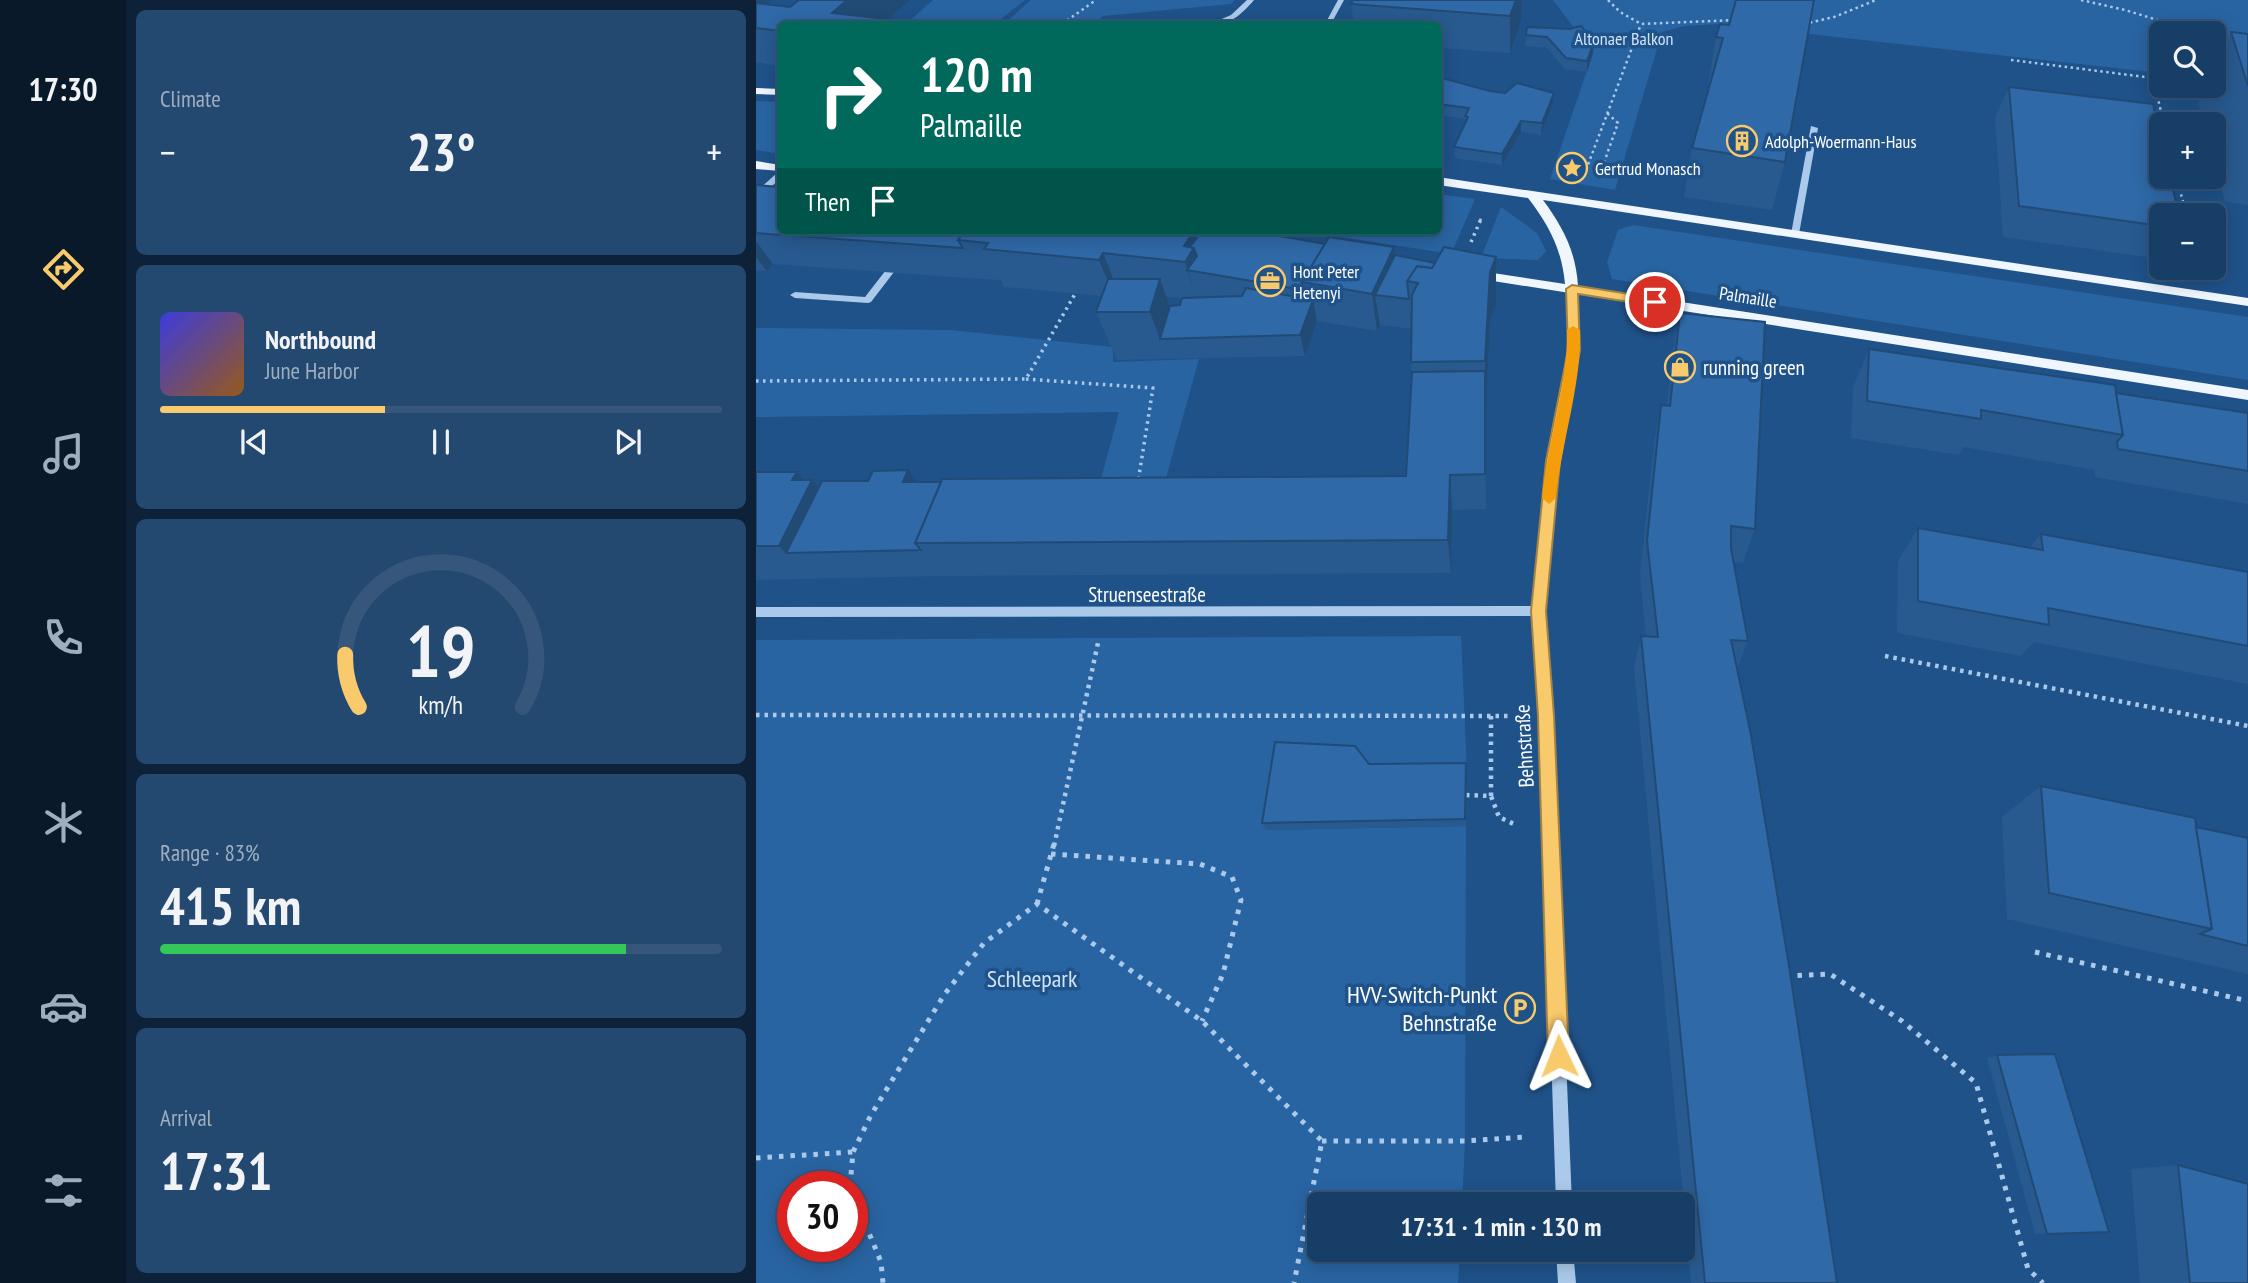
<!DOCTYPE html>
<meta charset="utf-8">
<style>
:root{--surface:#173e67;--page:#244970;--text:#f1f3f6;--muted:#9eaec0;--line:#36577b;--accent:#f9ca6b}
body{margin:0;font-family:"PT Sans Narrow",sans-serif;background:var(--page);color:var(--text);height:100vh;display:flex;flex-direction:column;font-size:26px;white-space:nowrap}
*{box-sizing:border-box;margin:0}
p{font-size:23px;color:var(--muted)}
.icon{flex:none;width:38px;height:38px;fill:none;stroke:currentColor;stroke-width:2;stroke-linecap:round;stroke-linejoin:round}
.map{position:relative;flex:1;overflow:hidden}
.details{display:flex;flex-direction:column;gap:10px;padding:10px;background:#0d2239;width:630px}
.details>*{flex:none}
.hud{position:absolute;left:21px;top:21px;width:665px;height:214px;border-radius:10px;box-shadow:0 4px 18px #0003,0 0 0 2px var(--line);background:#00695c;color:#fff;overflow:hidden}
.tools{position:absolute;left:1393px;top:21px;display:grid;gap:14px}
.tools a{display:grid;place-items:center;width:77px;height:77px;border-radius:10px;background:var(--surface);box-shadow:0 4px 18px #0003,0 0 0 2px var(--line);font-size:35px}
.speed{position:absolute;left:21px;top:1171px;display:flex;gap:14px;font-size:35px;font-weight:700;text-align:center}
.speed>*{display:grid;place-content:center;width:91px;height:91px;border-radius:50%;background:var(--surface);box-shadow:0 4px 18px #0003,0 0 0 2px var(--line);line-height:1}
.speed .limit{border:10px solid #d22;background:#fff;color:#111}
.pin{position:absolute;display:grid;place-items:center;width:60px;height:60px;color:#fff;margin:-30px;border:4px solid #fff;border-radius:50%;box-shadow:0 2px 7px #0007}
.me{position:absolute;width:77px;margin:-38px;rotate:358deg;stroke-linejoin:round;filter:drop-shadow(0 0 5px #0008)}
.turn{display:flex;align-items:center;gap:24px;height:147px;padding:0 28px;font-size:32px}
.turn .icon{width:91px;height:91px;stroke-width:2.5}
.turn b{display:block;font-size:49px;line-height:60px}
.then{display:flex;align-items:center;height:66px;padding:0 28px;background:#0003;gap:14px;font-size:26px}
.big{font-size:52px;font-weight:600;line-height:1.1}
.details .tile{flex:1;display:flex;flex-direction:column;justify-content:center;gap:10px;min-width:0;padding:0 24px;border-radius:10px;background:var(--page)}
.details .dial{align-items:center;gap:0}
.dial svg{height:182px;overflow:visible;fill:none;stroke:var(--line);stroke-width:7;stroke-linecap:round;text-anchor:middle}
.dial text{fill:var(--text);stroke:none}
.song{display:flex;align-items:center;gap:21px}
.cover{width:84px;height:84px;border-radius:10px;background:linear-gradient(135deg,hsl(240 70% 55%),hsl(30 70% 35%))}
.played{height:7px;border-radius:4px;background:linear-gradient(90deg,var(--accent) 40%,var(--line) 40%)}
.keys{display:flex;justify-content:space-around;direction:ltr}
.heat{display:flex;justify-content:space-between;align-items:center;font-size:38px;direction:ltr}
.charge{height:10px;border-radius:5px;background:linear-gradient(90deg,#34c759 83%,var(--line) 0)}
.trip{position:absolute;left:551px;top:1192px;width:388px;height:70px;border-radius:10px;background:var(--surface);box-shadow:0 4px 18px #0003,0 0 0 2px var(--line);font-weight:600;line-height:70px;text-align:center}
main{display:flex;flex:1;min-height:0}
.menu{display:flex;flex-direction:column;width:126px;justify-content:space-around;align-items:center;background:#091929;color:var(--muted)}
.menu .icon{width:49px;height:49px}
.menu .selected{color:var(--accent)}
.menu b{font-size:32px;color:var(--text)}
.map>svg:first-child{display:block}
.green{fill:#2964a2;fill-rule:evenodd}
.lines{fill:none;stroke-linecap:round;stroke-linejoin:round}
.path-far3{stroke:#abcaeb;stroke-width:2.5;stroke-dasharray:2.5 3.5;stroke-linecap:butt}
.path-far2{stroke:#abcaeb;stroke-width:3.5;stroke-dasharray:2.5 4.5;stroke-linecap:butt}
.path-far1{stroke:#abcaeb;stroke-width:4.5;stroke-dasharray:3.5 5;stroke-linecap:butt}
.path{stroke:#abcaeb;stroke-width:5;stroke-dasharray:4.5 7;stroke-linecap:butt}
.minor{fill:#abcaeb;fill-rule:evenodd}
.major{fill:#eff6fe;fill-rule:evenodd}
.wall{fill:#285a90;fill-rule:evenodd}
.shaded-wall{fill:#214a75}
.building{fill:#2f69a7;stroke:#214a75;stroke-width:2}
.route{fill:#f9ca6b;stroke:#a28346;stroke-width:2}
.slow{fill:#f59e0b}
.labels{text-anchor:middle;dominant-baseline:central;stroke-width:7;stroke-linejoin:round;paint-order:stroke}
.far-park-label{font-size:18px;fill:#d0e4f8;stroke:#1f5289}
.far-poi-label{font-size:18px;fill:#fff;stroke:#1f5289;text-anchor:start}
.far-street-label{font-size:18px;fill:#fff;stroke:#1f5289}
.poi-label{font-size:21px;fill:#fff;stroke:#1f5289;text-anchor:start}
.street-label{font-size:21px;fill:#fff;stroke:#1f5289}
.near-park-label{font-size:24px;fill:#d0e4f8;stroke:#1f5289}
.near-poi-label{font-size:24px;fill:#fff;stroke:#1f5289;text-anchor:end}
</style>
<main>
<nav class="menu">
<b>17:30</b>
<svg class="icon selected" aria-label="directions" viewBox="0 0 24 24"><path d="M12 3l9 9-9 9-9-9zM9 14v-3h6M13 9l2 2-2 2"/></svg>
<svg class="icon" aria-label="music" viewBox="0 0 24 24"><path d="M9 18V5l10-2v13"/><circle cx="6" cy="18" r="3"/><circle cx="16" cy="16" r="3"/></svg>
<svg class="icon" aria-label="phone" viewBox="0 0 24 24"><path d="M5 4h4l2 5-3 2q2 4 5 5l2-3 5 2v4C11 20 4 13 5 4z"/></svg>
<svg class="icon" aria-label="climate" viewBox="0 0 24 24"><path d="M12 3v18M4 7l16 10M4 17L20 7"/></svg>
<svg class="icon" aria-label="car" viewBox="0 0 24 24"><path d="M5 17H2v-5l4-1 3-4h7l3 4 3 1v5h-3M9 17h6M6 11h13"/><circle cx="7" cy="17" r="2"/><circle cx="17" cy="17" r="2"/></svg>
<svg class="icon" aria-label="filters" viewBox="0 0 24 24"><path d="M4 7h16M4 17h16"/><circle cx="9" cy="7" r="2"/><circle cx="15" cy="17" r="2"/></svg>
</nav>
<section class="details">
<div class="tile"><p>Climate</p>
<div class="heat"><a>−</a><b class="big">23°</b><a>+</a></div>
</div>
<div class="tile">
<div class="song"><i class="cover"></i><div><b>Northbound</b><p>June Harbor</p></div></div>
<div class="played"></div>
<div class="keys"><svg class="icon" aria-label="previous" viewBox="0 0 24 24"><path d="M18 5L8 12l10 7zM5 5v14"/></svg><svg class="icon" aria-label="pause" viewBox="0 0 24 24"><path d="M8 5v14M16 5v14"/></svg><svg class="icon" aria-label="next" viewBox="0 0 24 24"><path d="M6 5l10 7-10 7zM19 5v14"/></svg></div>
</div>
<div class="tile dial"><svg viewBox="0 0 100 80">
<path d="M14 69A42 42 0 1 1 86 69"/>
<path d="M14 69A42 42 0 0 1 8 46" stroke="#f9ca6b"/>
<text x="50" y="56" font-size="32" font-weight="700">19</text>
<text x="50" y="72" font-size="11">km/h</text>
</svg></div>
<div class="tile"><p>Range · 83%</p><b class="big">415 km</b><div class="charge"></div></div>
<div class="tile"><p>Arrival</p><b class="big">17:31</b></div>
</section>
<div class="map">
<svg width="1492" height="1283" viewBox="0 0 1492 1283">
<rect width="100%" height="100%" fill="#1f5289"/>
<g class="green">
<path d="M177,0H269L239,24H150Z"/>
<path d="M275,0H479L475,4L347,16L339,24H248Z"/>
<path d="M797,0H1492V83L1458,79V33H1405V73L964,24L929,26L906,32L859,190L794,179L837,53Z"/>
<path d="M0,101L24,102V154L0,150Z"/>
<path d="M683,194L719,199L695,254L547,231H682Z"/>
<path d="M745,207L781,233L790,251L782,260L725,258Z"/>
<path d="M877,225L1492,317V380L856,279L851,262L862,230Z"/>
<path d="M0,328L194,330L357,347V362L443,359L401,510L337,509L363,412L0,417Z"/>
<path d="M705,636L711,771L615,772L510,830L710,826L709,1141L706,1204H564V1250H704L702,1283H0V640ZM37,1186H96V1246H37Z"/>
</g>
<g class="lines">
<g class="path-far3">
<path d="M852,0L864,12L885,24L980,20"/>
<path d="M1325,0L1369,10L1444,33"/>
<path d="M306,24L340,0"/>
<path d="M1048,24L1078,17L1120,0"/>
<path d="M1458,37L1474,42"/>
<path d="M1255,60L1405,79"/>
<path d="M1397,78L1408,124"/>
<path d="M830,170L885,24"/>
<path d="M844,174L862,123L851,113"/>
<path d="M1420,177L1431,215"/>
<path d="M724,221L725,218"/>
</g>
<g class="path-far2">
<path d="M715,242L725,219"/>
<path d="M270,379L397,388L382,482"/>
<path d="M0,381L270,379L319,294"/>
</g>
<g class="path-far1">
<path d="M1129,656L1492,726"/>
<path d="M0,715L755,716"/>
<path d="M735,716V796"/>
<path d="M710,795L735,796L743,817L760,825"/>
<path d="M298,846L342,643"/>
</g>
<g class="path">
<path d="M295,854L444,864L476,877L485,900L467,974L446,1021"/>
<path d="M281,904L298,844"/>
<path d="M1279,952L1492,1001"/>
<path d="M1030,976L1074,974L1146,1021L1220,1083L1272,1269L1287,1283"/>
<path d="M566,1141H709L770,1137"/>
<path d="M0,1158L97,1152"/>
<path d="M94,1186L97,1152L115,1115L188,995L228,943L281,904L446,1021L566,1141L538,1283"/>
<path d="M96,1192L125,1262L127,1283"/>
</g>
<g class="minor">
<path d="M491,0H498C486,14 474,26 454,24L475,15Z"/>
<path d="M582,0H588L575,24H569Z"/>
<path d="M1055,126L1062,128L1043,234L1039,237L1035,234Z"/>
<path d="M21,173H24V179L0,200V192Z"/>
<path d="M133,269L138,272L115,302L112,303L39,298L34,295L39,292L109,297L130,270Z"/>
<path d="M816,286L821,289L823,350L802,461L789,611L796,716L816,1204H800L784,716L777,616L0,617V607L777,606L792,461L813,350L811,289Z"/>
<path d="M800,1250H817L820,1283H802Z"/>
</g>
<g class="major">
<path d="M0,88L24,89V95L0,94Z"/>
<path d="M0,161L24,165V171L0,169Z"/>
<path d="M682,177L1492,298V306L787,200C807,227 820,252 822,286L1492,390V400L712,277L710,274L717,270L809,284C806,250 793,225 772,198L682,185Z"/>
</g>
</g>
<g class="wall">
<path d="M0,0L11,4L34,7L43,0H154L132,19L24,24V66L0,62Z"/>
<path d="M597,0H766L765,20L754,53L682,48V24H598L595,4Z"/>
<path d="M964,24L1029,162L1016,210L928,197L936,148L954,85H952L960,37Z"/>
<path d="M1475,32L1492,34V205L1469,202L1458,160V124H1448L1439,89L1442,86H1458V59Z"/>
<path d="M770,35L838,42L837,53L831,72L809,69L791,48L769,46Z"/>
<path d="M682,77L734,91L797,104L785,135L765,132L746,165L699,158L698,147L710,123L709,119L682,115Z"/>
<path d="M1253,87L1405,215V259L1247,237L1239,117Z"/>
<path d="M0,185L569,244L638,247L639,255L740,305L734,320L730,408V509L696,510L695,573L188,576L0,580V472H41L49,480L63,487L112,481L152,470L161,482L650,476L656,372L655,362L656,329L624,325L621,331L561,321L549,356L361,360L340,312L346,296L248,287L245,280L224,279L17,264L11,271L0,270ZM410,297L426,298L424,305L414,306Z"/>
<path d="M924,313L999,529L987,563L978,562L992,641L981,668L1081,1283H935L878,667L885,636L890,637L884,575L898,442L905,405H911L917,350Z"/>
<path d="M1113,349L1360,393L1492,413V504L1339,477L1338,470L1208,447L1203,455L1095,438L1097,387Z"/>
<path d="M1162,528L1274,547L1285,534L1492,572V684L1278,642L1265,656L1141,633L1142,561Z"/>
<path d="M613,764L711,771L710,826L510,830L506,823Z"/>
<path d="M1285,786L1440,827L1492,838V974L1251,919L1246,817Z"/>
<path d="M1241,1055L1291,1234H1279L1231,1058Z"/>
<path d="M1422,1165L1492,1283H1384L1375,1169Z"/>
</g>
<g class="shaded-wall">
<path d="M0,0H16L0,14Z"/>
<path d="M91,0H154L126,24L76,13Z"/>
<path d="M760,0H766L765,20L754,53V16Z"/>
<path d="M838,42L837,53L831,72V61Z"/>
<path d="M798,93L797,104L785,135L786,123Z"/>
<path d="M765,121V132L746,165V154Z"/>
<path d="M438,231H454L448,272L431,270L441,300L429,262L428,246Z"/>
<path d="M0,241L17,264L11,271L0,257Z"/>
<path d="M638,247L642,286L619,295L624,325L621,331L616,294Z"/>
<path d="M347,253L362,291L359,298L343,260Z"/>
<path d="M740,257V305L734,320L730,408V509L729,361L734,272Z"/>
<path d="M404,279L421,327L404,339L394,312Z"/>
<path d="M548,290L552,311L557,300L561,321L549,356L544,335L552,311Z"/>
<path d="M152,470L174,498L147,482Z"/>
<path d="M41,472L54,486L56,480L89,515L30,553L23,546L36,480Z"/>
<path d="M694,475L696,510L695,573L692,540Z"/>
</g>
<g class="building">
<path d="M43,0H91L76,13L175,24H24V31L0,28V3L34,7Z"/>
<path d="M597,0H760L754,16L595,4Z"/>
<path d="M980,0H1058L1029,162L936,148L967,38L960,37L964,24L973,25Z"/>
<path d="M825,26L838,42L831,61L810,58L791,37L770,35L771,27L814,29Z"/>
<path d="M1475,32L1492,34V86Z"/>
<path d="M682,77L734,91L749,93L761,83L798,93L786,123L765,121L746,154L698,147L712,117L709,116L713,108L682,104Z"/>
<path d="M1253,87L1397,104L1405,139V177H1414L1423,215H1405V226L1263,206Z"/>
<path d="M0,185L24,187V231H209L202,240L207,248L0,233Z"/>
<path d="M209,231H438L428,246L438,248L429,262L347,253L343,260L228,249L232,243L202,240Z"/>
<path d="M446,231H496L569,244L546,282L548,290L431,270L441,256L438,248L434,247Z"/>
<path d="M573,237L638,247L616,294L546,282Z"/>
<path d="M688,247L740,257L734,272L729,361L655,362L656,295L662,283L651,281L661,266L676,268Z"/>
<path d="M639,255L679,263L676,268L661,266L651,281L653,299L619,295Z"/>
<path d="M352,279H404L394,312H340Z"/>
<path d="M490,288L557,300L544,335L404,339L414,306L424,305L426,298L486,296Z"/>
<path d="M924,313L1009,322L999,529L975,526V548L992,641L975,640L995,735L1034,972L1081,1283H949L885,636L902,637L891,541L905,405L914,406Z"/>
<path d="M1113,349L1359,385L1367,435L1225,410V419L1111,401Z"/>
<path d="M729,371V474L694,475L692,540L159,543L186,479L650,476L656,372Z"/>
<path d="M1360,393L1492,413V471L1362,449L1361,442L1367,435Z"/>
<path d="M152,470L147,482H185L159,543L165,550L30,553L66,481H112L117,471Z"/>
<path d="M0,472H41L36,480H56L23,546H0Z"/>
<path d="M1162,528L1287,550L1285,534L1492,572V646L1292,608L1293,625L1162,601Z"/>
<path d="M519,742L599,746L613,764L710,763L709,819L506,823Z"/>
<path d="M1285,786L1439,818L1456,929L1293,893Z"/>
<path d="M1440,827L1492,838V946L1444,934L1456,929Z"/>
<path d="M1299,1054L1353,1232L1291,1234L1241,1055Z"/>
<path d="M1422,1165L1492,1184V1283H1434Z"/>
</g>
<path class="route" d="M816,285L899,298L905,302L899,306L822,294L824,350L804,461L790,611L798,716L813,1056L810,1063L803,1066L795,1063L792,1056L782,716L775,611L790,461L812,350L810,289Z"/>
<path class="slow" d="M817,326L824,330C826,383 805,444 800,498L793,504L786,498C791,444 812,383 811,330Z"/>
<defs>
<g id="building-ring" transform="scale(1.575)"><circle r="9.5" fill="#1f5289" stroke="#f9ca6b" stroke-width="1.5"/><path d="M-4-6H4V6H1V3H-1V6H-4ZM-2.5-4.3h1.7v1.8h-1.7ZM.8-4.3h1.7v1.8H.8ZM-2.5-1h1.7V.8h-1.7ZM.8-1h1.7V.8H.8Z" fill="#f9ca6b"/></g>
<g id="sight-ring" transform="scale(1.575)"><circle r="9.5" fill="#1f5289" stroke="#f9ca6b" stroke-width="1.5"/><path d="M0-6L1.8-2.2L6-1.7L2.9 1.2L3.7 5.4L0 3.3L-3.7 5.4L-2.9 1.2L-6-1.7L-1.8-2.2Z" fill="#f9ca6b"/></g>
<g id="office-ring" transform="scale(1.575)"><circle r="9.5" fill="#1f5289" stroke="#f9ca6b" stroke-width="1.5"/><path d="M-6-3h4V-5.5h4V-3h4V5H-6ZM-1-4.5V-3h2v-1.5ZM-6 0V1H6V0Z" fill="#f9ca6b"/></g>
<g id="shop-ring" transform="scale(1.575)"><circle r="9.5" fill="#1f5289" stroke="#f9ca6b" stroke-width="1.5"/><path d="M-5-2.5h2.3a2.7 3.5 0 0 1 5.4 0H5L5.5 6h-11ZM-1.5-2.5h3a1.5 2.3 0 0 0-3 0Z" fill="#f9ca6b"/></g>
<g id="parking-ring" transform="scale(1.575)"><circle r="9.5" fill="#1f5289" stroke="#f9ca6b" stroke-width="1.5"/><path d="M-3.5-5.5H1a3.5 3.5 0 0 1 0 7H-1V5.5H-3.5ZM-1-3.4V-.6H.8a1.4 1.4 0 0 0 0-2.8Z" fill="#f9ca6b"/></g>
</defs>
<g fill-rule="evenodd">
<use href="#building-ring" x="986" y="141"/>
<use href="#sight-ring" x="816" y="168"/>
<use href="#office-ring" x="514" y="281"/>
<use href="#shop-ring" x="924" y="367"/>
<use href="#parking-ring" x="764" y="1008"/>
</g>
<g class="labels">
<g class="far-park-label">
<text x="868" y="38">Altonaer Balkon</text>
</g>
<g class="far-poi-label">
<text x="1009" y="141">Adolph-Woermann-Haus</text>
<text x="839" y="168">Gertrud Monasch</text>
<text x="537" y="271">Hont Peter<tspan x="537" dy="21">Hetenyi</tspan></text>
</g>
<g class="far-street-label">
<text transform="translate(992 297) rotate(9)">Palmaille</text>
</g>
<g class="poi-label">
<text x="947" y="367">running green</text>
</g>
<g class="street-label">
<text x="391" y="594">Struenseestraße</text>
<text transform="translate(768 746) rotate(-93)">Behnstraße</text>
</g>
<g class="near-park-label">
<text x="276" y="978">Schleepark</text>
</g>
<g class="near-poi-label">
<text x="741" y="994">HVV-Switch-Punkt<tspan x="741" dy="28">Behnstraße</tspan></text>
</g>
</g>
</svg>
<div class="tools">
<a><svg class="icon" aria-label="search" viewBox="0 0 24 24"><circle cx="10" cy="10" r="6"/><path d="M15 15l6 6"/></svg></a>
<a>+</a>
<a>−</a>
</div>
<div class="speed"><div class="limit">30</div></div>
<div class="pin" style="left:899px;top:302px;background:#d93025"><svg class="icon" aria-label="arrive" viewBox="0 0 24 24"><path d="M6 21V4h12l-3 4 3 4H6"/></svg></div>
<svg class="me" style="left:803px;top:1056px" viewBox="-20 -20 40 40"><path d="M0-17L14 15 0 8-14 15z" fill="#f9ca6b" stroke="#fff" stroke-width="4"/></svg>
<div class="trip">17:31 · 1 min · 130 m</div>
<div class="hud">
<div class="turn"><svg class="icon" aria-label="right" viewBox="0 0 24 24"><path d="M7 20v-9h11M14 6l5 5-5 5"/></svg><div><b>120 m</b>Palmaille</div></div>
<div class="then">Then<svg class="icon" aria-label="arrive" viewBox="0 0 24 24"><path d="M6 21V4h12l-3 4 3 4H6"/></svg></div>
</div>
</div>
</main>
